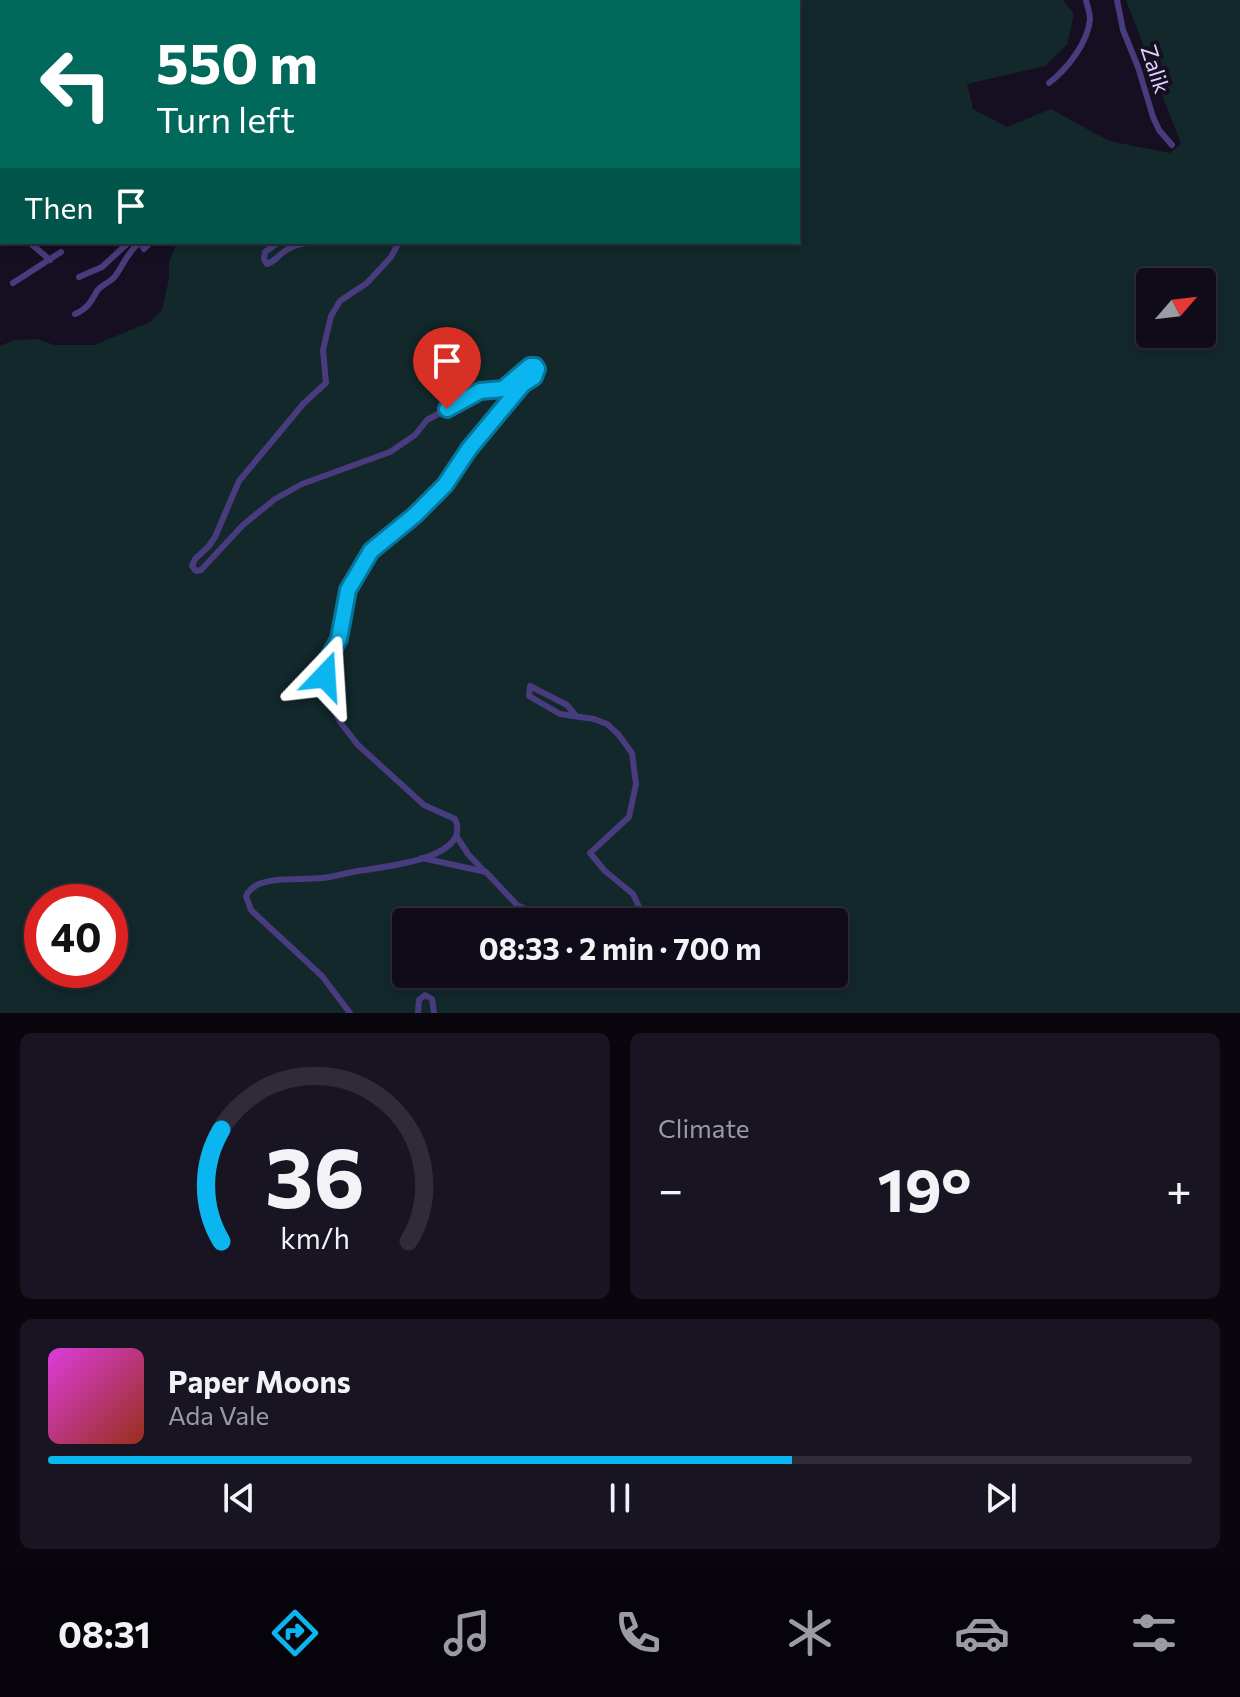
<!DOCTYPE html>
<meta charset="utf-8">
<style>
:root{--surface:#100b19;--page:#191422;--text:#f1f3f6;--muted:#9c9ba2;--line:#302b38;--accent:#0bb5ef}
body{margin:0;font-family:Commissioner,sans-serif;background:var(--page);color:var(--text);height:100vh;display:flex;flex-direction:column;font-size:30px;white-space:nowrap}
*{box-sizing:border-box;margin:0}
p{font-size:26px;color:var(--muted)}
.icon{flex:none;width:44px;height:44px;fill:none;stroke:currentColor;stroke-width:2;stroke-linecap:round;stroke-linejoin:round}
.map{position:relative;height:1013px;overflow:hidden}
.drawer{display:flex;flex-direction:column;gap:20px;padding:20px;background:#09060e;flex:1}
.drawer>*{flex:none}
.guide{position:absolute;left:0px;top:0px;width:800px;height:244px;box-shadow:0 4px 12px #0003,0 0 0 2px var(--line);background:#00695c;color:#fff;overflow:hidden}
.needle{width:52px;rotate:62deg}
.buttons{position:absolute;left:1136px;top:268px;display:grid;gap:16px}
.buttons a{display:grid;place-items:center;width:80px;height:80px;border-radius:8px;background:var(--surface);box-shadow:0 4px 12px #0003,0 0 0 2px var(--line);font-size:40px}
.speed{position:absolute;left:24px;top:884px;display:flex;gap:16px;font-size:40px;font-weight:700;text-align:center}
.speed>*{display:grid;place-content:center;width:104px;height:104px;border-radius:50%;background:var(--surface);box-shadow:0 4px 12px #0003,0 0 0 2px var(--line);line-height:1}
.speed .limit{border:12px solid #d22;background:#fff;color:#111}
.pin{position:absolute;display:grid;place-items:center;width:68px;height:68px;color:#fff;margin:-82px -34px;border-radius:50% 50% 50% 0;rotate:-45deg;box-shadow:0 0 8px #0007}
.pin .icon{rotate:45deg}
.me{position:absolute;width:88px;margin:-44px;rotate:20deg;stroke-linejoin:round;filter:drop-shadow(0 0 6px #0008)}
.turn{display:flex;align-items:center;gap:28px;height:168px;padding:0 24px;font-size:36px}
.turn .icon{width:104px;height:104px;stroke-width:2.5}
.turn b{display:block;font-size:56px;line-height:68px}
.then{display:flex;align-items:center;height:76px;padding:0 24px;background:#0003;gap:16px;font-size:30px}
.big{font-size:60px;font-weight:700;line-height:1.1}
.drawer .widget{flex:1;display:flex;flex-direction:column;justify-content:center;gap:12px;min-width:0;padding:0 28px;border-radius:12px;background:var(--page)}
.drawer .dial{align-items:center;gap:0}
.dial svg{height:208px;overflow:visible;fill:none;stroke:var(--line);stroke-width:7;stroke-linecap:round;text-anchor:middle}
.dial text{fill:var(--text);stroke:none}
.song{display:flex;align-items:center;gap:24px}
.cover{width:96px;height:96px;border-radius:12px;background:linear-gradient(135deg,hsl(300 70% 55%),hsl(10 70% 35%))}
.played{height:8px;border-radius:4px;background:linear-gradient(90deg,var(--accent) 65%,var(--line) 65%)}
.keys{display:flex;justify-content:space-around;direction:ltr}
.heat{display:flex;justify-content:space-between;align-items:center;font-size:44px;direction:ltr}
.drawer .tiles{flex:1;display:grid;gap:20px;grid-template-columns:1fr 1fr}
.widget:last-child{grid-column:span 2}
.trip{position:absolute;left:392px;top:908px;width:456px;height:80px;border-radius:8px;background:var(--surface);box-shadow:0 4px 12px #0003,0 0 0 2px var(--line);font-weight:700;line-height:80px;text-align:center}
.tabs{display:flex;height:128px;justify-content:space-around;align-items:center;background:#06040a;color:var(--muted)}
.tabs .icon{width:56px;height:56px}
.tabs .current{color:var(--accent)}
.tabs b{font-size:36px;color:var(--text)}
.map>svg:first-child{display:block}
.green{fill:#12282b;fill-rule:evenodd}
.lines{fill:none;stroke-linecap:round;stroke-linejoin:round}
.minor{stroke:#493c7e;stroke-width:6}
.major{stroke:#d65ef7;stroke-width:7}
.route-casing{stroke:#07769b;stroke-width:20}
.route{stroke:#0bb5ef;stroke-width:14}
.labels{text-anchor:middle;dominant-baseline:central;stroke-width:8;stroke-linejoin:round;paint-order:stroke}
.street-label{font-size:22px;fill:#ddd1fd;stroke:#150f21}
</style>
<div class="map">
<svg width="1240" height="1013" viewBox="0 0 1240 1013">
<rect width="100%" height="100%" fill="#150f21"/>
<path class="green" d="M557,0H1063L1074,14L1067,45L1045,66L967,84L973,109L1007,127L1051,109L1109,141L1170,153L1181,144L1126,0H1240V1013H0V346L14,340L38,339L54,345H94L150,322L162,310L169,279V262L177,242H798V2H555ZM1150,282H1202V334H1150ZM42,902H110V970H42ZM406,922H834V974H406Z"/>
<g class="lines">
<g class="minor">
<path d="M29,0L30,2"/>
<path d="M1117,0L1123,30L1138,67L1153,117L1159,130L1172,145"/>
<path d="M213,2L215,0"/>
<path d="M239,2L240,0"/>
<path d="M298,2L300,0"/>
<path d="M361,2L366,0"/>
<path d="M441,2L447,0"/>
<path d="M508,2L510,0"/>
<path d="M0,61H2"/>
<path d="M1049,83C1067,69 1088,43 1090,19C1090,13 1087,6 1086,0"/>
<path d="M0,137L2,138"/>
<path d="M0,220L2,222"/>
<path d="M29,242L50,260"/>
<path d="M140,242L144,249L151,242"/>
<path d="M279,242L265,252L264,259L267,264C276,261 277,256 285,251C293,245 303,243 313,242"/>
<path d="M79,277L102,267L129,242"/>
<path d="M13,283L61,252"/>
<path d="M75,314C87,309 91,302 97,291C102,284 112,282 116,275C124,263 128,252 139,243"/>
<path d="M576,716L567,705L530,686L529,696L560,714L594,719L607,724L618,734L632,753L636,784L629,817L590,853L605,871L633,894L646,922"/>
<path d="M457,837L468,854L483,870"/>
<path d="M422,858L486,872L517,905L551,922"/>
<path d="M350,1013L322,976L251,910L246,896C249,890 252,887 259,884C278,877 302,880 322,878C334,877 346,873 358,871C383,867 473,859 455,819L424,805L358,745L340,722L328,697L326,668L339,639L348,590L371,551L415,515L445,485L469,449L503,412L523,384L534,377L537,369L535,366H530L503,389L480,391L427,420L415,435L390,452L302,484L275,499L243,525L201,570L196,571L192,566L195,559L209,546L215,537L239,481L304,403L326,383L323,350L331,316L340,301L367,283L391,257L399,242"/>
<path d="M418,1013L419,1000L425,995L432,999L434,1013"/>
</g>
<g class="major">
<path d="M95,2L98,0"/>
<path d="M0,57L2,56"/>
</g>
</g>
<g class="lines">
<g class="route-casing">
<path id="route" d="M325,676L329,657L339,639L348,590L371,551L415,515L445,485L469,449L523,384L534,377L537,369L535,366H530L503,389L480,391L447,409"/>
</g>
<use href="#route" class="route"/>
</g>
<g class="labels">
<g class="street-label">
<text transform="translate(1156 69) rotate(72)">Zalik</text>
</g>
</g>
</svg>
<div class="buttons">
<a><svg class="needle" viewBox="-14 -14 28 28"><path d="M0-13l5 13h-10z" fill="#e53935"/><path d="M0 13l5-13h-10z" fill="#9c9ba2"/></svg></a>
</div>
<div class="speed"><div class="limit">40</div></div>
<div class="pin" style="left:447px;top:409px;background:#d93025"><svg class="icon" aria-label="arrive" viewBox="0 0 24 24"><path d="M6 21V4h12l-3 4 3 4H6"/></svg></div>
<svg class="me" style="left:325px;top:676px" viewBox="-20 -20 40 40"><path d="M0-17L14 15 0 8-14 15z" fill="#0bb5ef" stroke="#fff" stroke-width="4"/></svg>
<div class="trip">08:33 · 2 min · 700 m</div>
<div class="guide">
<div class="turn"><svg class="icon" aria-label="left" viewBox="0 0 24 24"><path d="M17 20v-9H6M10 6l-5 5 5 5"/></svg><div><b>550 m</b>Turn left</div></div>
<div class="then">Then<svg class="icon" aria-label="arrive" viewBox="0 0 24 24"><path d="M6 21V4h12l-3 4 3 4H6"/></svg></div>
</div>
</div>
<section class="drawer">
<div class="tiles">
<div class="widget dial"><svg viewBox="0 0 100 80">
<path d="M14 69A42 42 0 1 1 86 69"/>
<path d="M14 69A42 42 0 0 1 14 26" stroke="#0bb5ef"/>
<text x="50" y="56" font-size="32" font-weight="700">36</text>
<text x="50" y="72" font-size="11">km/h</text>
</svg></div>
<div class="widget"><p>Climate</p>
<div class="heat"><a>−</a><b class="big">19°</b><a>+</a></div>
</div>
<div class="widget">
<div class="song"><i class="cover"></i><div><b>Paper Moons</b><p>Ada Vale</p></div></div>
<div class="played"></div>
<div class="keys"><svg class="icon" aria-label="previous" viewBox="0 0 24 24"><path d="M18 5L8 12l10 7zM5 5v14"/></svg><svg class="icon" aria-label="pause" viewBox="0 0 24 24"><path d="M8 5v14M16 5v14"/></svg><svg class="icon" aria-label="next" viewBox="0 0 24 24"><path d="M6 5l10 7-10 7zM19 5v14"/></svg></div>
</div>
</div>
</section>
<nav class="tabs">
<b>08:31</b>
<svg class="icon current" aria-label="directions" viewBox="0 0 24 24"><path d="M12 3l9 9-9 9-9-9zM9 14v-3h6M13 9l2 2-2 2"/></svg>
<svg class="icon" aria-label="music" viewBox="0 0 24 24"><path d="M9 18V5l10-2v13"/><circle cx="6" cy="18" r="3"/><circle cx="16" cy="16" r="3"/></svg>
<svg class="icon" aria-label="phone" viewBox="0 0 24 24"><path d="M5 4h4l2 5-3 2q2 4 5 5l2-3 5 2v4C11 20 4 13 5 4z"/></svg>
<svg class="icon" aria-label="climate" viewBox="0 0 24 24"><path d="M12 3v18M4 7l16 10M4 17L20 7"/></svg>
<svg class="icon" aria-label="car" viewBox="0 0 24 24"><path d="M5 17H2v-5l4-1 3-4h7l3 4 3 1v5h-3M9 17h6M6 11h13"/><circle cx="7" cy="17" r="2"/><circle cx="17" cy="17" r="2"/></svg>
<svg class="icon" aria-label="filters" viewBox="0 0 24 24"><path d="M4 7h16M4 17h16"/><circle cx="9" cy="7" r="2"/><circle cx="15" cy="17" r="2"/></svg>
</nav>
